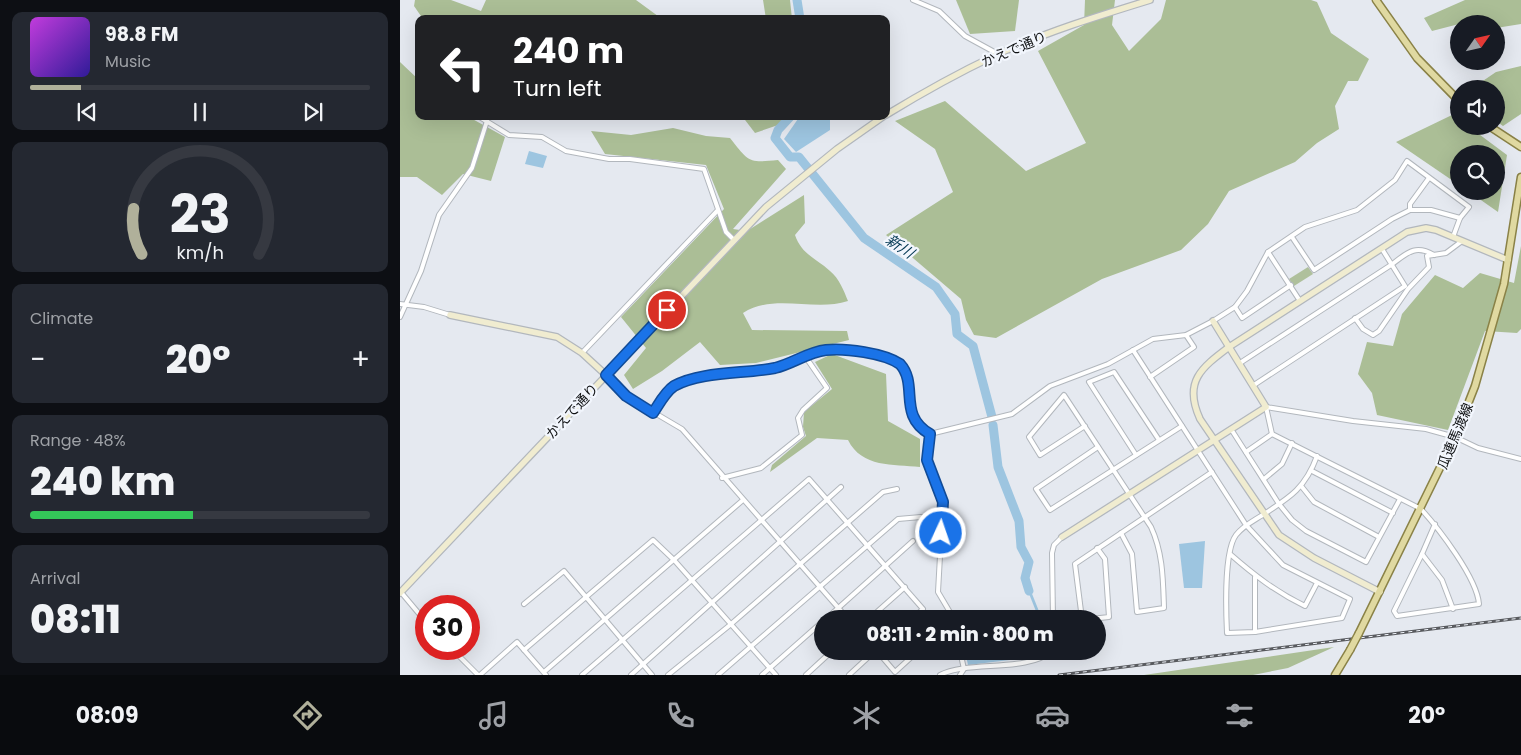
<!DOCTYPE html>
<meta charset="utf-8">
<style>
:root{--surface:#171b24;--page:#242831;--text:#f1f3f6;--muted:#9ea1a6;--line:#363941;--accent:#b0b09a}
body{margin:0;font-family:Poppins,"Noto Sans JP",sans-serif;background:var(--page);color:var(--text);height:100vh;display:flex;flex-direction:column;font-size:19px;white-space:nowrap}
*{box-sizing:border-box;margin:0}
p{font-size:16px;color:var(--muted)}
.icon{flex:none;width:28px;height:28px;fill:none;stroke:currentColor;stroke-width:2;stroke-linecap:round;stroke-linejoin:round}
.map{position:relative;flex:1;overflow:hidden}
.sheet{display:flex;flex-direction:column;gap:12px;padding:12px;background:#0d0f14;width:400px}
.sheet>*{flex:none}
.guide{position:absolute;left:15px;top:15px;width:475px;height:105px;border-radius:10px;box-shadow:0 5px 20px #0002;background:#202124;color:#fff;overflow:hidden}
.needle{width:32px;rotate:56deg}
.controls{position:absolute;left:1050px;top:15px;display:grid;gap:10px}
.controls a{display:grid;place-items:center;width:55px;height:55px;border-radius:50%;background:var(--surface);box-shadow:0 5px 20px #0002;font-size:25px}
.speed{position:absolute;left:15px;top:595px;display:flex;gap:10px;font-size:25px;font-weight:700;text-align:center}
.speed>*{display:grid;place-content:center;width:65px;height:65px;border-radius:50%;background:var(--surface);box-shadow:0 5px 20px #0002;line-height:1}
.speed .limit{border:8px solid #d22;background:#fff;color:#111}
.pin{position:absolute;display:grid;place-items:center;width:42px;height:42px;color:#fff;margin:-21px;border:2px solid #fff;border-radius:50%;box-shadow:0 1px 5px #0007}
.me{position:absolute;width:55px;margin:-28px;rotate:3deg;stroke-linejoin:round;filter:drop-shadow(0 0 4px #0008)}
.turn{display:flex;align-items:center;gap:18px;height:105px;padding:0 15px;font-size:22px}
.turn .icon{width:65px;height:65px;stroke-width:2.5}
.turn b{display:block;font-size:35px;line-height:42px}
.big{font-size:38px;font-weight:800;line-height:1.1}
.sheet .widget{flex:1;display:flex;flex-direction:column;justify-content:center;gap:8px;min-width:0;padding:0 18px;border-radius:10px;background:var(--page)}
.sheet .dial{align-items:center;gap:0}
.dial svg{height:130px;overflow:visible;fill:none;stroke:var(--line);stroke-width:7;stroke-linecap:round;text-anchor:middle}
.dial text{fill:var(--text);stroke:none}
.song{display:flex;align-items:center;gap:15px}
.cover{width:60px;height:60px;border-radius:8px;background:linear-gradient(135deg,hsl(290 70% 55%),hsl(250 70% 35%))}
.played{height:5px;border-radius:2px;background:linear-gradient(90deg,var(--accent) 15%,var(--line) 15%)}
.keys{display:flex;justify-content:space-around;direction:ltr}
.heat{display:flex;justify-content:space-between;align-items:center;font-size:28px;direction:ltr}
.charge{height:8px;border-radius:4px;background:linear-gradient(90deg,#34c759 48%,var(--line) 0)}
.trip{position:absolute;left:414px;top:610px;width:292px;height:50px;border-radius:25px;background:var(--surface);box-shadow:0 5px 20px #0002;font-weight:800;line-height:50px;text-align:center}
.tab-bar{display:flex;height:80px;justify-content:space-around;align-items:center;background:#090b0e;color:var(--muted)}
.tab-bar .icon{width:35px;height:35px}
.tab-bar .current{color:var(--accent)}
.tab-bar b{font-size:22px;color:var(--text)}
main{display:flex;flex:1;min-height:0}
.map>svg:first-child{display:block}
.green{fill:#afc09c}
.forest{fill:#abbe96}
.water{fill:#9dc5e0}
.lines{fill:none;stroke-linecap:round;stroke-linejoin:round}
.river{stroke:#9dc5e0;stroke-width:9}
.street-casing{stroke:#b2b7bd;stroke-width:6}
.secondary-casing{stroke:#b2b7bd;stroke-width:8}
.primary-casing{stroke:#8a8247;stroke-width:9}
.street{stroke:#fff;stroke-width:4}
.secondary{stroke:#f0ecd0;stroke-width:5.5}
.primary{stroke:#e0d9a1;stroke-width:6}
.rail-casing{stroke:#585a5e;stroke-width:3}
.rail{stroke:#f2f6fd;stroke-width:1;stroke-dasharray:4;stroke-linecap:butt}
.primary-bridge-casing{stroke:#8a8247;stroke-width:9;stroke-linecap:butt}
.primary-bridge{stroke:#e0d9a1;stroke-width:6}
.route-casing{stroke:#114b97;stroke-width:12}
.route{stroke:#1a73e8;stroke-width:9}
.labels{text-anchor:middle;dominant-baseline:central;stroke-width:4.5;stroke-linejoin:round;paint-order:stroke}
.street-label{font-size:14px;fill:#0f1113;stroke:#f2f6fd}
.water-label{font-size:15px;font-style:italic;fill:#013651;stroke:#f2f6fd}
</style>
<main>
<section class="sheet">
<div class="widget">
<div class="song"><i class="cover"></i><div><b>98.8 FM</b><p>Music</p></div></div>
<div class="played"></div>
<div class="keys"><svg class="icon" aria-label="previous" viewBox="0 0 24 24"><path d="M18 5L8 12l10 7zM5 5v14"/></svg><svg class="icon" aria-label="pause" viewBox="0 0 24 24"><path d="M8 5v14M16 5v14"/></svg><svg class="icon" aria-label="next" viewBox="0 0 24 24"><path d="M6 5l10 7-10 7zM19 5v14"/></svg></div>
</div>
<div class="widget dial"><svg viewBox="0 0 100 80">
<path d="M14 69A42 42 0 1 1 86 69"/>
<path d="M14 69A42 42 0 0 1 9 41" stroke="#b0b09a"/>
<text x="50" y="56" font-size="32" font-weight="700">23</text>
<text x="50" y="72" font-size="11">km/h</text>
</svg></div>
<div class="widget"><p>Climate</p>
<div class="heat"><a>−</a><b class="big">20°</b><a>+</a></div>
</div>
<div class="widget"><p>Range · 48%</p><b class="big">240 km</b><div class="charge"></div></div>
<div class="widget"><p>Arrival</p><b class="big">08:11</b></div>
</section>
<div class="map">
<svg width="1121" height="675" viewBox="0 0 1121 675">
<rect width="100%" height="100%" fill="#e5e9f0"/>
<path class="green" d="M908,267L913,274L894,286L889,279Z"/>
<g class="forest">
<path d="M15,0H51L81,11L86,0H236L262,19H23L14,6Z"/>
<path d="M363,0H390L392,19H366Z"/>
<path d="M556,0H619L615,31L570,34Z"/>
<path d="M685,0H715L712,25L729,51L761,19L766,0H911L917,2L931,33L969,59L958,81H948L935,106L939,129L917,143L895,162L829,191L808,224L781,250L702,279L596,338L574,335L566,320L561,299L486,235L553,192L535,149L495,121L545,101L626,171L686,143L638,51L684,25Z"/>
<path d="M1065,0H1121V24L1096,28V24H1059L1032,31L1024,18Z"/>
<path d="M0,62L19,80V116H67L105,137L91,181L63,174L42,195L17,177H0Z"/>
<path d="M1121,66V114L1103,126L1096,121V89H1071L1096,72Z"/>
<path d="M1052,115L1059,120V126H1068L1107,155L1098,212L1068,191H1096V154H1059V185L996,142Z"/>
<path d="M342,116H386L381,124L355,133Z"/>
<path d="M273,128L306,136L330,138C349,162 348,163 378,160L386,169L333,229L347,231L404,195L405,223L395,235C402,255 416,258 430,271C439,278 444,291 448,301C415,312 373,293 343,313L352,330L447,331L449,340L356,363L320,365L300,342L262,371L233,389L224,375L246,348L221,317L324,209L306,165L205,154L191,131L231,135Z"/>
<path d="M1121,246V329L1117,333L1085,331L1048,430L977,415L972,393L958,374L967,342L993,346L1002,314L1035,275L1063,288L1080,273L1114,283Z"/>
<path d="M432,354L486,374L488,421L520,439V467C493,464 462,468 448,440L417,438L370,472L372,465L406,436L403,427L404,412L432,389L415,362Z"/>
<path d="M934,647L888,668L853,675H744Z"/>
</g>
<g class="water">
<path d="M400,116H430V130L396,152L384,139Z"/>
<path d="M129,151L147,156L143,168L125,164Z"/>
<path d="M805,541L802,588H784L779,544Z"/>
<path d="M624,581H627L642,619H639Z"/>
<path d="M565,651H627V658L568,665Z"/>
</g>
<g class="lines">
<g class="river">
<path d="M397,0L400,19"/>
<path d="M391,116L378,130L375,138L390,157H399L464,238L536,287L555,314L557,334L573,346L592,417"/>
<path d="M593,425L598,467L619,521L621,547L629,562L625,578L629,591"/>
</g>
<g class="street-casing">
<g id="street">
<path d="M513,0L539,11L565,36L598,54"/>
<path d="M78,116L109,135L142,137L166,151L209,159H230L304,169L326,232L333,239"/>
<path d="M1010,210V204L1029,178"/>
<path d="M892,237L914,270L992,219L1010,210H1031L1060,218"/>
<path d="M868,252L900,301"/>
<path d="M0,304L24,307L50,315"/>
<path d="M835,307L842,318L891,285"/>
<path d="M0,317L21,271L39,215L72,168L87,121"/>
<path d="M955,318L963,329L973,335L979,331L1008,289L1029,267L1027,256L1046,253L1062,241"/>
<path d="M733,350L846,525L883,565L950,599L942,618L855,632L827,633C826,612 824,551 836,535C843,526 853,521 861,516C889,498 905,489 917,456"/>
<path d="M182,353L318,210"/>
<path d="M840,363L991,265C1007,253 1015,244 1034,255"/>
<path d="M206,375L226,396L282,429L448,619"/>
<path d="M750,377L794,347L786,335"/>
<path d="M854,385L1005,286L982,249"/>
<path d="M253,413C258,404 265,392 274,386C301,371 345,374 375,368C392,364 408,352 426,350C447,347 482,352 500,364C519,385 498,416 530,434L612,414L650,386L708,364L753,339L786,335L813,321L835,307L847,291L868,252L905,227L957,210L995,180L1007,161L1069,207L1060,218L1053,237"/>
<path d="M685,426L640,455L629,437L664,395L751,527C763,553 763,579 764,608L737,612L732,554L721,533"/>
<path d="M831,429L879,504L892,520L906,531L966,562L1000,499"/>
<path d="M530,434L527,460L543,502L538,592L554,619"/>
<path d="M698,447L636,489L650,510L782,426"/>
<path d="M846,452L872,434"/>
<path d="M736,455L689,382L714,372L759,440"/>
<path d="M912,471L993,513"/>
<path d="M322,478L361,468L402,435L398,418L403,410L427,388L405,356"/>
<path d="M864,479L882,464L892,443"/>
<path d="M902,487L914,502L979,537"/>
<path d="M1035,524L1022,554L994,611L997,616L1079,604C1077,578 1039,529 1021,509L872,434L866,407L953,421L1026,429L1055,437L1078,448L1121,459"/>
<path d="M830,554C854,575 876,592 905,606L917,583"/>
<path d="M1022,554L1042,580L1053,609"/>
<path d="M0,591L26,622"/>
<path d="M124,604L164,571L252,675"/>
<path d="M426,619L513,541"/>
<path d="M469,619L505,587"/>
<path d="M653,619L652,553L654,545L662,537"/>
<path d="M682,619L675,564L812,472"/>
<path d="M691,619L709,617L705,559L697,548"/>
<path d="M855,632V577"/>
<path d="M52,649L78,675"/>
<path d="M124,650L253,540L274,560L376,675"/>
<path d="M477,651L495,672L518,651"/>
<path d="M560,651L564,669L560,675"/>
<path d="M144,672L343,500"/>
<path d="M80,675L117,642L146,675"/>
<path d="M182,675L409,479L523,609L512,619"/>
<path d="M231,675L441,487"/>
<path d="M268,675L330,625L483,492L497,489"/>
<path d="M318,675L498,519L521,517"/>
<path d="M362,675L422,622"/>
<path d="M406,675L432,651"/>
<path d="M449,675L475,651"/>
<path d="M540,675C568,660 627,673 652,651"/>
</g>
</g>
<g class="secondary-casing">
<g id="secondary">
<path d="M486,115C522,93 558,73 596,55C646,32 698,16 750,0"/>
<path d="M50,315L157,337L182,353L206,375"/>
<path d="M662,537L866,407L813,321"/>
<path d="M980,592L914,558L879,535L800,419C783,382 801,368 829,347L1007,232L1026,228L1036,230L1108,260"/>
<path d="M0,593L366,207L437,149L484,116"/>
</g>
</g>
<g class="primary-casing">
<g id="primary">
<path d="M976,0L1017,58L1059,101"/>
<path d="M1089,126L1121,147"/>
<path d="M959,633L1055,437L1075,386L1104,284L1121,177"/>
<path d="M935,675L950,650"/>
</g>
</g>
<use href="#street" class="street"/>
<use href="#secondary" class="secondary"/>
<use href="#primary" class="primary"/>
<g class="rail-casing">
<path id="rail" d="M659,675L1121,618"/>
</g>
<use href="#rail" class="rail"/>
<g class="primary-bridge-casing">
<path id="primary-bridge" d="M950,650L959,633"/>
</g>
<use href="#primary-bridge" class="primary-bridge"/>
</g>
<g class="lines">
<g class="route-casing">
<path id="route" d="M267,310L206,375L226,396L253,413C259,404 265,392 274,386C301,371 345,374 375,368C392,364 408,352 426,350C445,348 484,353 500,364C519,385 497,415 530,434L527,460L543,502L541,533"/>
</g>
<use href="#route" class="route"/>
</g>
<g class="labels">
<g class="street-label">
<text transform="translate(614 49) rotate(-23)">かえで通り</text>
<text transform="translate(172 411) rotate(-47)">かえで通り</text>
<text transform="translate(1055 436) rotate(-67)">瓜連馬渡線</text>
</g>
<g class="water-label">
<text transform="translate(500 246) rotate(34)">新川</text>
</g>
</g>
</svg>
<div class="controls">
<a><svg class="needle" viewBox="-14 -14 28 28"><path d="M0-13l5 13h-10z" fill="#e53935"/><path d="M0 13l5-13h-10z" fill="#9ea1a6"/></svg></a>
<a><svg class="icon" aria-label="sound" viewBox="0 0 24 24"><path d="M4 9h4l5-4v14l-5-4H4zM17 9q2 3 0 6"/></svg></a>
<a><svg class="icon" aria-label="search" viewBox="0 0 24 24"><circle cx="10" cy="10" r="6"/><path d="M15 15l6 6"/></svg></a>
</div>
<div class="speed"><div class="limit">30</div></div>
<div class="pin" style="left:267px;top:310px;background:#d93025"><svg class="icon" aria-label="arrive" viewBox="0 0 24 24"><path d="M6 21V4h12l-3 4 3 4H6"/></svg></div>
<svg class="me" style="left:541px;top:533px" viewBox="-20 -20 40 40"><circle r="17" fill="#1a73e8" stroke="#fff" stroke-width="3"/><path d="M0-11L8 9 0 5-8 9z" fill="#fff"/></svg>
<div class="trip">08:11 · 2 min · 800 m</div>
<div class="guide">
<div class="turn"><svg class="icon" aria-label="left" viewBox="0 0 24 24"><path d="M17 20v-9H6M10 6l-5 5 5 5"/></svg><div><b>240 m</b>Turn left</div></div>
</div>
</div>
</main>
<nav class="tab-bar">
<b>08:09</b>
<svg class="icon current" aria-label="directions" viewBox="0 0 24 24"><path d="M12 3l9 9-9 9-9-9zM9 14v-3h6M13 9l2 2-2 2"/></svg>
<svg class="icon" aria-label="music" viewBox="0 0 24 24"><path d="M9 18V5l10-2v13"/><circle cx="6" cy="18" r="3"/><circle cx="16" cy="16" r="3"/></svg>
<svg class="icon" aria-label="phone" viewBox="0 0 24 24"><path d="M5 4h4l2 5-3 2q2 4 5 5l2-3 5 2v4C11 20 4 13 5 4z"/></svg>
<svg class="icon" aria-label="climate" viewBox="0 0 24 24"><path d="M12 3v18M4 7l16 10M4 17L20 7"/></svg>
<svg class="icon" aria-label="car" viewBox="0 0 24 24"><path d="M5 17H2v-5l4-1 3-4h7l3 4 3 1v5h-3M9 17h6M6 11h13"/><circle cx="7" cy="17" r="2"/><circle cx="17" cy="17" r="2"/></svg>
<svg class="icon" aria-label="filters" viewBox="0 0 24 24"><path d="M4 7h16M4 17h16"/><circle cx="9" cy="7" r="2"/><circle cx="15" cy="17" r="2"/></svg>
<b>20°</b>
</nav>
